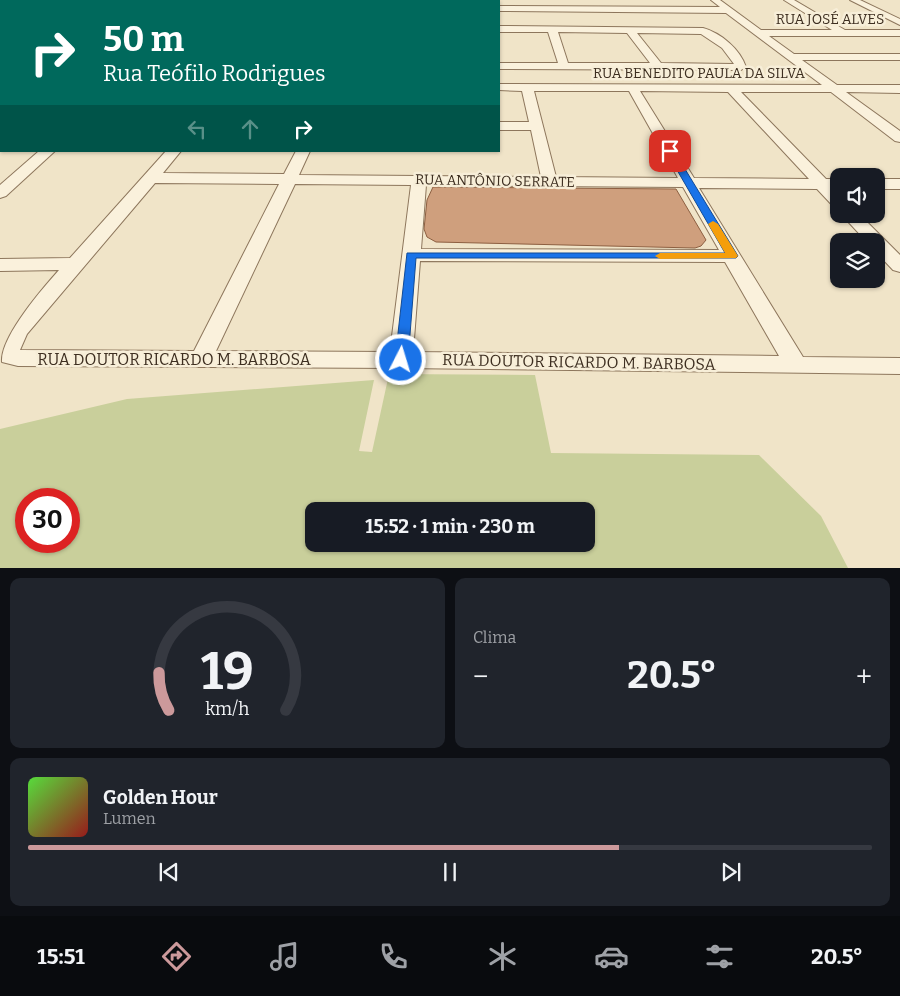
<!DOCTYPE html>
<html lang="pt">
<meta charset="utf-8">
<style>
:root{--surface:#171b24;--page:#20242c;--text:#f1f3f6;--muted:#9ea1a6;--line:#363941;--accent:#cc999b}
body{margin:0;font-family:Bitter,serif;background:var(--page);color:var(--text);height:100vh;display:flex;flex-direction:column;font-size:19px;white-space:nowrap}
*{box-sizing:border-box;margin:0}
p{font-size:16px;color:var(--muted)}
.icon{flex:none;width:28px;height:28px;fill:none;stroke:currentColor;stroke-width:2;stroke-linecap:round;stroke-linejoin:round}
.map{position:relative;height:568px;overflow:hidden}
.drawer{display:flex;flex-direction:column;gap:10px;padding:10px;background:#0d0f14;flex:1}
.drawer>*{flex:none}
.top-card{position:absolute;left:0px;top:0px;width:500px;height:152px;box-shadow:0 1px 4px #0004;background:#00695c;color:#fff;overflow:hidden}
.buttons{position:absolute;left:830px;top:168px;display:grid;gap:10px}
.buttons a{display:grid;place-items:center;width:55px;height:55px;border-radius:10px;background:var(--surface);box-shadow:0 1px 4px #0004;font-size:25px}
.speed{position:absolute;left:15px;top:488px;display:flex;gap:10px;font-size:25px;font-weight:700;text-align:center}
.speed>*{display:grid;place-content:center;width:65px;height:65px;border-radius:50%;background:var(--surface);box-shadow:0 1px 4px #0004;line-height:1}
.speed .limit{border:8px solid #d22;background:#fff;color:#111}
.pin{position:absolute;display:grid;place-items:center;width:42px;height:42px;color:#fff;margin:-21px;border-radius:10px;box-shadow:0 2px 8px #0006}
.me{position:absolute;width:55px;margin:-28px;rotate:5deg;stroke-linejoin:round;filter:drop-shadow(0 0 4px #0008)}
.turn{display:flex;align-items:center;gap:18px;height:105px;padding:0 20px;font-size:22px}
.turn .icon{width:65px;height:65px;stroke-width:2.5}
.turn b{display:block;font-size:35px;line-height:42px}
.lanes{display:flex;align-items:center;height:48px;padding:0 20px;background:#0003;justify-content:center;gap:25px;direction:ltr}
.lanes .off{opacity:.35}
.big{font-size:38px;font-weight:700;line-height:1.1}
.drawer .widget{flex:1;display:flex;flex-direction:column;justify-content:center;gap:8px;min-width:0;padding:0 18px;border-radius:10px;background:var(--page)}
.drawer .dial{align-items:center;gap:0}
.dial svg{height:130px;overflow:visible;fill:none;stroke:var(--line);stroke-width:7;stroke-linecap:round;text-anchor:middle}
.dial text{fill:var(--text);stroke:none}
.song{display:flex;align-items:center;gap:15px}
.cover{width:60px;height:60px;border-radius:8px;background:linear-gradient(135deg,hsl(110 70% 55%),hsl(0 70% 35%))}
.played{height:5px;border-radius:2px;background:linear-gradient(90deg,var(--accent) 70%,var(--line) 70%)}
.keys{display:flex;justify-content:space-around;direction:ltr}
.heat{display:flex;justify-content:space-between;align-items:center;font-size:28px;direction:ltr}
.drawer .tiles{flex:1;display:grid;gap:10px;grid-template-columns:1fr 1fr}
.widget:last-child{grid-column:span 2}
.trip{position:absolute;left:305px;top:502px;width:290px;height:50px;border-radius:10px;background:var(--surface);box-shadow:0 1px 4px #0004;font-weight:700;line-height:50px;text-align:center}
.menu{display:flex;height:80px;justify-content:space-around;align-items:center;background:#090b0e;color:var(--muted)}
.menu .icon{width:35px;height:35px}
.menu .on{color:var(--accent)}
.menu b{font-size:22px;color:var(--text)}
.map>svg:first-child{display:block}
.green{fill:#c9cf9b;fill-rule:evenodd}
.building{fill:#cf9f7d;stroke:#8d5f41}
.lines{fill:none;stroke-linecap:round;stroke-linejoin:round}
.minor-casing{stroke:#8d765c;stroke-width:2}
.minor{fill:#faf1dc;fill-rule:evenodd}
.route{fill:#1a73e8;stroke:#114b97}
.slow{fill:#f59e0b}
.labels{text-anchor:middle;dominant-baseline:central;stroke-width:5;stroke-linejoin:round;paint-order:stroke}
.far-street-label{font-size:14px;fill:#3d2e20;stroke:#f7eed8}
.street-label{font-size:16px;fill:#3d2e20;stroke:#f7eed8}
</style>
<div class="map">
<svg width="900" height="569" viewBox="0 0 900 569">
<rect width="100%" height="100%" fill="#f0e4c8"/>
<path class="green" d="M389,374L535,375L551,453L759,455L821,516L848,568H0V429L127,399L374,380L359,451L372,452ZM26,499H69V541H26ZM314,511H586V544H314Z"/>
<path class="building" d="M433,187L676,189L706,240L701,246L695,248L436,242L427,237L424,229L427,200Z"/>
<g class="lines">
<g class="minor-casing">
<g id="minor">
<path d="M711,0H720L761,30H832L784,0H794L845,30H900V36H769L794,54H900V60H802L837,85H900V93L846,92L900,131V142L895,141L831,92H741L826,179H839V189H835L839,192V207L833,206L817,189L699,188L803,357L900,358V374L401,368L18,366L2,362C0,337 43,288 59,270L0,271V259L70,258L166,151H181L163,173L284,174L296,151H310L299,175L541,177L531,130H499V122H529L522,91L499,90V84L822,85L726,13L499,11V6L720,7ZM534,91H629L678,178L556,177ZM640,91L728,92L809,179L694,178ZM155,183L279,184L194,351L20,350L27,334ZM295,184L411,185L390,352L216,351ZM426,185L683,187L719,250L421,249ZM420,261L725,262L779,356L413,352Z"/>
<path d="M850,0H860L900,19V25Z"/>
<path d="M0,4L1,5V10H0Z"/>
<rect x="0" y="24" width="1" height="6"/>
<path d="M499,26L703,28C721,33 740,49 746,67L741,70L499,69V63H558L548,32H499ZM558,32L627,33L650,63H568ZM637,33L701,34L722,48L734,64L661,63Z"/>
<rect x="0" y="40" width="1" height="6"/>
<rect x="0" y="60" width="1" height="6"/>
<rect x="0" y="95" width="1" height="8"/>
<path d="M39,151H55L6,196L0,198V185Z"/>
<rect x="876" y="179" width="24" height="10"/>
<path d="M841,214H859L900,255V272L893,270L876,252V241H866Z"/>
</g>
</g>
<use href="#minor" class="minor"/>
</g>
<path class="route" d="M667,149L674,151L738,256L736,258H416L408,360L406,363H397L395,360L407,253H725L666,151Z"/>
<path class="slow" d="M713,221L718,224L738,256L736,258L660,259L655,256L660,253H725L708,224Z"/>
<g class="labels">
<g class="far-street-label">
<text x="830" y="19">RUA JOSÉ ALVES</text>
<text x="699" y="73">RUA BENEDITO PAULA DA SILVA</text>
<text transform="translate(495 181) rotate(1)">RUA ANTÔNIO SERRATE</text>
</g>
<g class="street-label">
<text x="174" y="359">RUA DOUTOR RICARDO M. BARBOSA</text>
<text transform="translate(579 362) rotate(1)">RUA DOUTOR RICARDO M. BARBOSA</text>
</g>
</g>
</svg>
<div class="buttons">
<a><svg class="icon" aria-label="sound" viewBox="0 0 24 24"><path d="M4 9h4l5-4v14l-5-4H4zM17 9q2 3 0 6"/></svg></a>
<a><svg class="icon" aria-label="layers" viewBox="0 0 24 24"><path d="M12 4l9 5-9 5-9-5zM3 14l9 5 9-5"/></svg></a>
</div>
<div class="speed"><div class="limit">30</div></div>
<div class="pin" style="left:670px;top:151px;background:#d93025"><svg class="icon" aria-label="arrive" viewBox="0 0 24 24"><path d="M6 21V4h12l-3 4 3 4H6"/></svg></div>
<svg class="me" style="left:401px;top:360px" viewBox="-20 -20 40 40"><circle r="17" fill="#1a73e8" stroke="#fff" stroke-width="3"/><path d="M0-11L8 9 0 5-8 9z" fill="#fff"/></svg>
<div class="trip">15:52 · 1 min · 230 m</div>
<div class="top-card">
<div class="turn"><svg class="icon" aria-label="right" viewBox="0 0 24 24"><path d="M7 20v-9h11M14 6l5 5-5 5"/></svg><div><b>50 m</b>Rua Teófilo Rodrigues</div></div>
<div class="lanes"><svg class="icon off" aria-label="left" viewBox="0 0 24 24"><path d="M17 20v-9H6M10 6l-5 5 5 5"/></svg><svg class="icon off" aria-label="ahead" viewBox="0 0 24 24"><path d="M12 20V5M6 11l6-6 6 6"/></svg><svg class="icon" aria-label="right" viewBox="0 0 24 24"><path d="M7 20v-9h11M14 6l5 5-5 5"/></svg></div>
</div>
</div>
<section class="drawer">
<div class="tiles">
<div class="widget dial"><svg viewBox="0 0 100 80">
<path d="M14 69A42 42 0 1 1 86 69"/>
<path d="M14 69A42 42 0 0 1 8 46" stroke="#cc999b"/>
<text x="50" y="56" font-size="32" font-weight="700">19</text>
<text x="50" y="72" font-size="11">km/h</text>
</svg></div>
<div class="widget"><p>Clima</p>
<div class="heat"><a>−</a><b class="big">20.5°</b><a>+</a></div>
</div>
<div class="widget">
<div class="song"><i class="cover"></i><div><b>Golden Hour</b><p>Lumen</p></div></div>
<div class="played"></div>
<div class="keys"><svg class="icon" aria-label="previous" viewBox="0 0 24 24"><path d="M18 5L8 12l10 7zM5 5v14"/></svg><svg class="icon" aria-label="pause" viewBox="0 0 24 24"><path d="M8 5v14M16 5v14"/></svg><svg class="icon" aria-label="next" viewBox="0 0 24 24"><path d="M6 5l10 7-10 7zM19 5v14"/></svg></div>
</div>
</div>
</section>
<nav class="menu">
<b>15:51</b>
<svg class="icon on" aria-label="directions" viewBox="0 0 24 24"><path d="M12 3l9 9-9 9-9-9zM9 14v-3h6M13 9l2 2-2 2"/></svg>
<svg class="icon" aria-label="music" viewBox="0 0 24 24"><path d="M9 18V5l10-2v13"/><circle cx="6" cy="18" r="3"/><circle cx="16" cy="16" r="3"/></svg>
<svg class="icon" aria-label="phone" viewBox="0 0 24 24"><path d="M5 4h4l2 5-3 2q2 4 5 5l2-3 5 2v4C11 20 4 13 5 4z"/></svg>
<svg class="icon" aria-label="climate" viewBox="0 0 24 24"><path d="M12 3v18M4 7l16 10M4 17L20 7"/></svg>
<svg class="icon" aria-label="car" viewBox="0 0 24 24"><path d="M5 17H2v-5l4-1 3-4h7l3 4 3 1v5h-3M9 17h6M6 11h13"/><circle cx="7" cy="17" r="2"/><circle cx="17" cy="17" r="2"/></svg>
<svg class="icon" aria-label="filters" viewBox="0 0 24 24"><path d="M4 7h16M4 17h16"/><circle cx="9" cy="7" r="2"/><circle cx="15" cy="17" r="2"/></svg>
<b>20.5°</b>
</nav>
